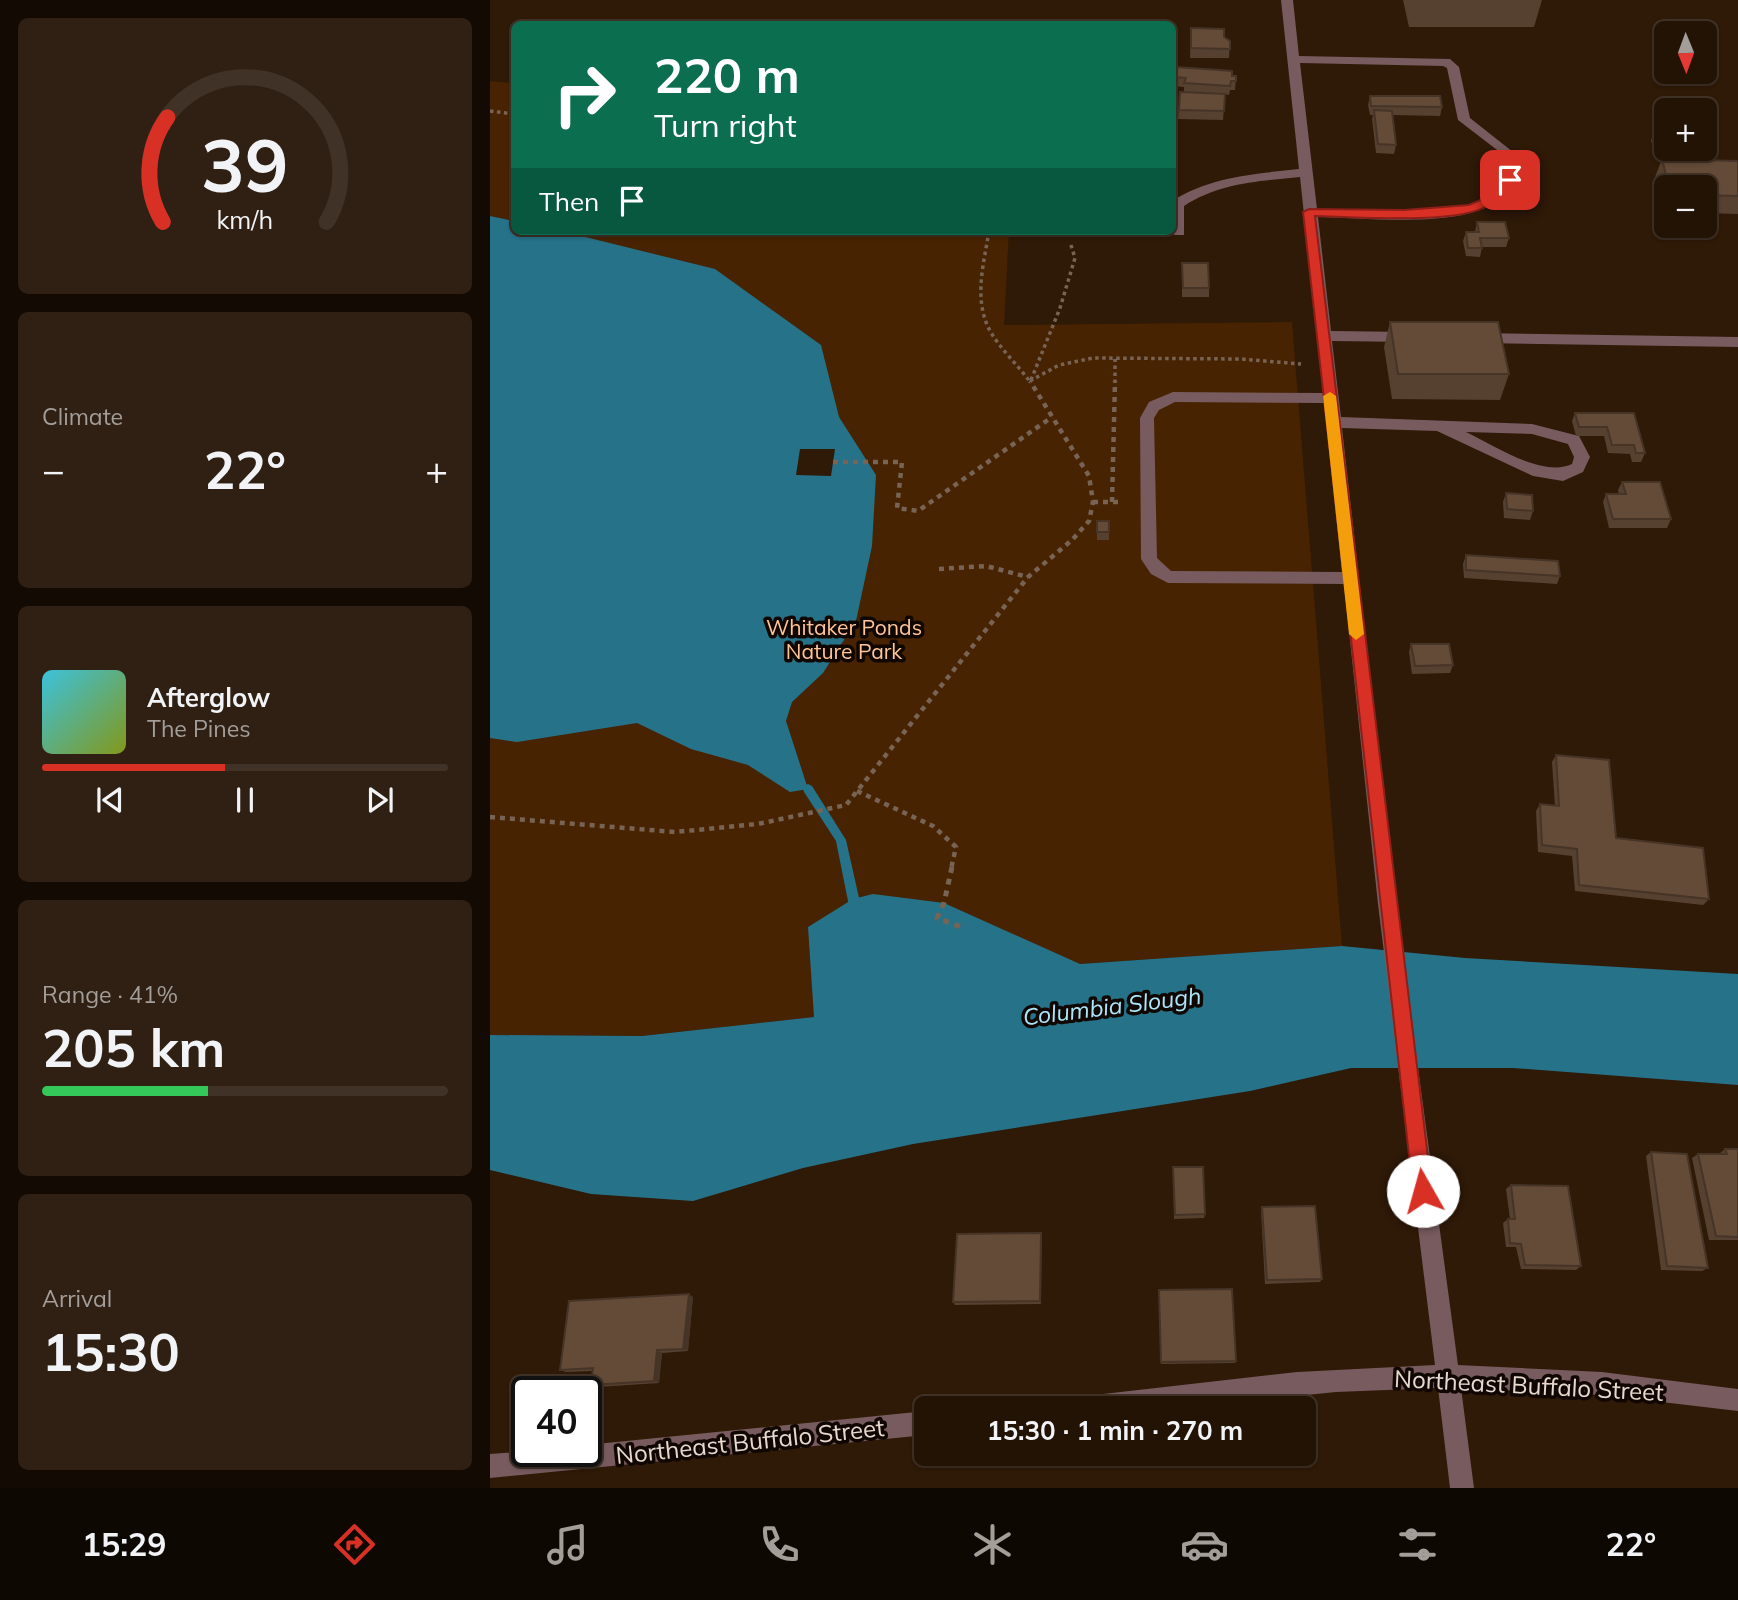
<!DOCTYPE html>
<meta charset="utf-8">
<style>
:root{--surface:#231305;--page:#2f2013;--text:#f1f3f6;--muted:#a39e9a;--line:#403227;--accent:#d93025}
body{margin:0;font-family:Mulish,sans-serif;background:var(--page);color:var(--text);height:100vh;display:flex;flex-direction:column;font-size:26px;white-space:nowrap}
*{box-sizing:border-box;margin:0}
p{font-size:23px;color:var(--muted)}
.icon{flex:none;width:38px;height:38px;fill:none;stroke:currentColor;stroke-width:2;stroke-linecap:round;stroke-linejoin:round}
.map{position:relative;flex:1;overflow:hidden}
.side{display:flex;flex-direction:column;gap:18px;padding:18px;background:#130a03;width:490px}
.side>*{flex:none}
.hud{position:absolute;left:21px;top:21px;width:665px;height:214px;border-radius:10px;box-shadow:0 2px 5px #0004,0 0 0 2px var(--line);background:#0b6e4f;color:#fff;overflow:hidden}
.needle{width:46px;rotate:179deg}
.tools{position:absolute;left:1164px;top:21px;display:grid;gap:14px}
.tools a{display:grid;place-items:center;width:63px;height:63px;border-radius:10px;background:var(--surface);box-shadow:0 2px 5px #0004,0 0 0 2px var(--line);font-size:35px}
.speed{position:absolute;left:21px;top:1376px;display:flex;gap:14px;font-size:35px;font-weight:700;text-align:center}
.speed>*{display:grid;place-content:center;width:91px;height:91px;border-radius:50%;background:var(--surface);box-shadow:0 2px 5px #0004,0 0 0 2px var(--line);line-height:1}
.speed .limit{border:4px solid #111;border-radius:10px;background:#fff;color:#111}
.pin{position:absolute;display:grid;place-items:center;width:60px;height:60px;color:#fff;margin:-30px;border-radius:14px;box-shadow:0 4px 10px #0006}
.me{position:absolute;width:77px;margin:-38px;rotate:353deg;stroke-linejoin:round;filter:drop-shadow(0 0 5px #0008)}
.turn{display:flex;align-items:center;gap:24px;height:147px;padding:0 28px;font-size:32px}
.turn .icon{width:91px;height:91px;stroke-width:2.5}
.turn b{display:block;font-size:49px;line-height:60px}
.then{display:flex;align-items:center;height:66px;padding:0 28px;background:#0003;gap:14px;font-size:26px}
.big{font-size:52px;font-weight:700;line-height:1.1}
.side .tile{flex:1;display:flex;flex-direction:column;justify-content:center;gap:10px;min-width:0;padding:0 24px;border-radius:10px;background:var(--page)}
.side .dial{align-items:center;gap:0}
.dial svg{height:182px;overflow:visible;fill:none;stroke:var(--line);stroke-width:7;stroke-linecap:round;text-anchor:middle}
.dial text{fill:var(--text);stroke:none}
.song{display:flex;align-items:center;gap:21px}
.cover{width:84px;height:84px;border-radius:10px;background:linear-gradient(135deg,hsl(190 70% 55%),hsl(70 70% 35%))}
.played{height:7px;border-radius:4px;background:linear-gradient(90deg,var(--accent) 45%,var(--line) 45%)}
.keys{display:flex;justify-content:space-around;direction:ltr}
.heat{display:flex;justify-content:space-between;align-items:center;font-size:38px;direction:ltr}
.charge{height:10px;border-radius:5px;background:linear-gradient(90deg,#34c759 41%,var(--line) 0)}
.trip{position:absolute;left:424px;top:1396px;width:402px;height:70px;border-radius:10px;background:var(--surface);box-shadow:0 2px 5px #0004,0 0 0 2px var(--line);font-weight:700;line-height:70px;text-align:center}
.tab-bar{display:flex;height:112px;justify-content:space-around;align-items:center;background:#0e0802;color:var(--muted)}
.tab-bar .icon{width:49px;height:49px}
.tab-bar .on{color:var(--accent)}
.tab-bar b{font-size:32px;color:var(--text)}
main{display:flex;flex:1;min-height:0}
.map>svg:first-child{display:block}
.green{fill:#472301}
.water{fill:#267289}
.pier{fill:#2f1907}
.lines{fill:none;stroke-linecap:round;stroke-linejoin:round}
.stream{fill:#267289;fill-rule:evenodd}
.path-far2{stroke:#786455;stroke-width:3.5;stroke-dasharray:3.5 3.5;stroke-linecap:butt}
.path-far1{stroke:#786455;stroke-width:4.5;stroke-dasharray:5 5;stroke-linecap:butt}
.path{stroke:#786455;stroke-width:5;stroke-dasharray:6 6;stroke-linecap:butt}
.minor{fill:#775b5e;fill-rule:evenodd}
.wall{fill:#564030}
.shaded-wall{fill:#463427}
.building{fill:#644b38;stroke:#463427;stroke-width:2}
.route{fill:#d93025;stroke:#8d1f18;stroke-width:2}
.slow{fill:#f59e0b}
.labels{text-anchor:middle;dominant-baseline:central;stroke-width:7;stroke-linejoin:round;paint-order:stroke}
.park-label{font-size:21px;fill:#ffc598;stroke:#100702}
.water-label{font-size:23px;font-style:italic;fill:#abe6fb;stroke:#100702}
.near-street-label{font-size:24px;fill:#e8d9ce;stroke:#100702}
</style>
<main>
<section class="side">
<div class="tile dial"><svg viewBox="0 0 100 80">
<path d="M14 69A42 42 0 1 1 86 69"/>
<path d="M14 69A42 42 0 0 1 16 23" stroke="#d93025"/>
<text x="50" y="56" font-size="32" font-weight="700">39</text>
<text x="50" y="72" font-size="11">km/h</text>
</svg></div>
<div class="tile"><p>Climate</p>
<div class="heat"><a>−</a><b class="big">22°</b><a>+</a></div>
</div>
<div class="tile">
<div class="song"><i class="cover"></i><div><b>Afterglow</b><p>The Pines</p></div></div>
<div class="played"></div>
<div class="keys"><svg class="icon" aria-label="previous" viewBox="0 0 24 24"><path d="M18 5L8 12l10 7zM5 5v14"/></svg><svg class="icon" aria-label="pause" viewBox="0 0 24 24"><path d="M8 5v14M16 5v14"/></svg><svg class="icon" aria-label="next" viewBox="0 0 24 24"><path d="M6 5l10 7-10 7zM19 5v14"/></svg></div>
</div>
<div class="tile"><p>Range · 41%</p><b class="big">205 km</b><div class="charge"></div></div>
<div class="tile"><p>Arrival</p><b class="big">15:30</b></div>
</section>
<div class="map">
<svg width="1248" height="1488" viewBox="0 0 1248 1488">
<rect width="100%" height="100%" fill="#2f1907"/>
<path class="green" d="M0,81L24,83V231H519L514,325L802,322L852,946L590,964L325,1017L152,1036L0,1035Z"/>
<g class="water">
<path d="M0,216L24,221V231H71L225,269L331,345L349,417L386,475L382,546L366,621L333,673L302,702L296,721L318,789L300,792L258,765L201,749L147,723L27,742L0,738Z"/>
<path d="M383,894L454,903L590,964L852,946L975,958L1248,974V1085L1023,1068H861L760,1091L423,1144L313,1168L203,1201L101,1194L0,1170V1035L152,1036L324,1017L318,927L363,899Z"/>
</g>
<path class="pier" d="M310,449H345L341,476L306,475Z"/>
<g class="lines">
<path class="stream" d="M318,784L322,786L356,840L372,911L370,915L366,916L362,915L360,911L346,841L314,792L313,789L314,786Z"/>
<g class="path-far2">
<path d="M0,111L24,114"/>
<path d="M499,231C494,263 484,296 498,327C508,347 528,365 541,383"/>
<path d="M541,380L570,308L585,258L580,242"/>
<path d="M540,381L569,365L603,358L751,359L811,364"/>
<path d="M625,383V359"/>
</g>
<g class="path-far1">
<path d="M343,462H412L407,508L428,511L562,417"/>
<path d="M603,502H632"/>
<path d="M622,502L625,381"/>
<path d="M449,569L496,566L538,577"/>
<path d="M367,791L443,826L466,847L461,869"/>
<path d="M0,817L185,832L268,824L356,805L538,577L582,540L599,521L603,502L599,476L540,381"/>
</g>
<path class="path" d="M462,867L454,903L447,918L474,928"/>
<g class="minor">
<path d="M791,0H803L809,56L960,59L969,67L980,118L1023,152L1026,180C1019,189 1009,200 999,206C959,227 874,218 828,217L841,331L921,332L928,337L921,342L842,341L851,417L1042,424L1089,436L1100,457L1093,472L1073,481L1043,476L947,431L852,428L906,904L968,1365L1112,1372L1248,1389V1411L1112,1395L971,1388L984,1488H960L948,1388L846,1392L682,1409H567L570,1401L578,1398L807,1372L945,1365L888,904L854,584L678,583L661,574L651,559L650,418L659,402L683,392L833,393L810,177C769,181 729,183 694,206V235H684L682,232V201C722,176 764,174 809,169ZM810,63L953,66L957,68L968,120L1011,153L1013,179C1005,186 998,195 989,200C952,219 869,210 827,209ZM685,402L834,403L852,572L681,571L667,558L664,418L669,410ZM976,432L1042,434L1078,444L1084,457L1082,464C1053,478 1003,445 976,432Z"/>
<path d="M987,333L1248,337V347L987,343L980,338Z"/>
<path d="M436,1411V1435L0,1478V1454L37,1451H96V1445Z"/>
</g>
</g>
<g class="wall">
<path d="M913,0H1052L1044,27H919Z"/>
<path d="M701,28L734,37L740,41L739,58H700Z"/>
<path d="M746,76L745,90H740L739,95L735,94L733,120L688,119L690,92L716,93L694,92V87L683,86V77Z"/>
<path d="M880,96L952,107L950,116L902,115L906,145L904,154L886,153L882,119L883,115H880L878,105Z"/>
<path d="M1164,131H1176V149L1219,148L1215,157H1167L1161,141Z"/>
<path d="M1172,159L1248,161V214L1214,213V187H1176V212H1174L1165,177Z"/>
<path d="M987,222L1019,238L1016,247H992L990,257L976,256L973,241L976,232H985Z"/>
<path d="M634,231H668L667,235H634Z"/>
<path d="M692,263L719,288V297H692Z"/>
<path d="M900,322L1019,374L1010,400L902,399L894,347Z"/>
<path d="M1085,413H1144L1155,453L1151,462H1142L1140,454L1118,453L1114,436H1086L1082,421Z"/>
<path d="M1132,482L1181,519L1177,528H1119L1113,502L1116,494H1129L1128,490Z"/>
<path d="M1016,493L1043,511L1040,520L1014,518L1013,502Z"/>
<rect x="607" y="521" width="12" height="19"/>
<path d="M976,555L1070,576L1067,584L974,578L973,564Z"/>
<path d="M921,644L963,665L960,673L922,674L919,652Z"/>
<path d="M1066,755L1126,838L1219,899L1213,905L1085,891L1082,856L1048,852L1046,811L1050,804L1065,806L1062,762Z"/>
<path d="M1235,1149H1248V1240H1219L1202,1158L1208,1154H1229Z"/>
<path d="M1161,1152L1218,1268L1212,1271L1171,1270L1156,1156Z"/>
<path d="M683,1167L715,1214L714,1218L684,1219Z"/>
<path d="M1021,1185L1091,1266L1086,1270L1031,1269L1026,1247H1016L1013,1223L1018,1219H1020L1016,1189Z"/>
<path d="M772,1207L832,1279L830,1282L775,1284L771,1211Z"/>
<path d="M551,1233V1304L465,1305L463,1302Z"/>
<path d="M669,1290L746,1361L745,1363L671,1364Z"/>
<path d="M203,1297L198,1351L172,1353L169,1383L107,1387L101,1385L103,1371L76,1372L70,1370Z"/>
</g>
<g class="shaded-wall">
<path d="M551,1233L552,1237L551,1304L550,1301Z"/>
<path d="M199,1294L203,1297L198,1351L193,1349Z"/>
<path d="M167,1350L172,1353L169,1383L164,1381Z"/>
</g>
<g class="building">
<path d="M701,28L734,29V37L740,41V49L701,48Z"/>
<path d="M685,67L742,71V76H746V81H741L740,86L694,83L696,78L683,77Z"/>
<path d="M690,92L735,94L734,111L689,110Z"/>
<path d="M880,96H950L952,107L881,106Z"/>
<path d="M884,110L902,111L906,145L888,144Z"/>
<path d="M1164,131H1176V148H1170Z"/>
<path d="M1214,136L1219,148H1214Z"/>
<path d="M1172,159L1248,161V196L1214,195V187H1179Z"/>
<path d="M987,222H1015L1019,238H990L992,248H978L976,232H989Z"/>
<path d="M692,263H718L719,288H693Z"/>
<path d="M900,322H1008L1019,374H908Z"/>
<path d="M1085,413H1144L1155,453H1146L1144,445H1122L1117,427H1089Z"/>
<path d="M1132,482H1170L1181,519H1123L1116,494H1136Z"/>
<path d="M1016,493L1042,495L1043,511L1017,509Z"/>
<rect x="607" y="521" width="12" height="11"/>
<path d="M976,555L1068,561L1070,576L976,570Z"/>
<path d="M921,644H959L963,665L925,666Z"/>
<path d="M1066,755L1119,760L1126,838L1213,848L1219,899L1089,885L1087,849L1052,845L1050,804L1069,806Z"/>
<path d="M1235,1149H1248V1237L1226,1236L1208,1154H1237Z"/>
<path d="M1161,1152L1197,1154L1218,1268L1177,1266Z"/>
<path d="M683,1167H713L715,1214L685,1215Z"/>
<path d="M1021,1185L1078,1186L1091,1266L1035,1265L1031,1244L1020,1243L1018,1219H1025Z"/>
<path d="M825,1206L832,1279L777,1280L772,1207Z"/>
<path d="M551,1233L550,1301L463,1302L467,1234Z"/>
<path d="M742,1289L746,1361L671,1362L669,1290Z"/>
<path d="M199,1294L193,1349L167,1350L164,1381L101,1385L103,1368L70,1370L79,1301Z"/>
</g>
<path class="route" d="M1020,177L1025,180L1024,183C1016,190 1008,200 999,205C968,225 865,217 825,216L942,1191L939,1198L933,1201L926,1198L923,1191L813,212L819,209L914,210L979,205L991,200Z"/>
<path class="slow" d="M840,392L846,396L874,634L866,640L859,634L833,396Z"/>
<g class="labels">
<g class="park-label">
<text x="354" y="627">Whitaker Ponds<tspan x="354" dy="24">Nature Park</tspan></text>
</g>
<g class="water-label">
<text transform="translate(622 1006) rotate(-7)">Columbia Slough</text>
</g>
<g class="near-street-label">
<text transform="translate(1039 1385) rotate(3)">Northeast Buffalo Street</text>
<text transform="translate(260 1441) rotate(-6)">Northeast Buffalo Street</text>
</g>
</g>
</svg>
<div class="tools">
<a><svg class="needle" viewBox="-14 -14 28 28"><path d="M0-13l5 13h-10z" fill="#e53935"/><path d="M0 13l5-13h-10z" fill="#a39e9a"/></svg></a>
<a>+</a>
<a>−</a>
</div>
<div class="speed"><div class="limit">40</div></div>
<div class="pin" style="left:1020px;top:180px;background:#d93025"><svg class="icon" aria-label="arrive" viewBox="0 0 24 24"><path d="M6 21V4h12l-3 4 3 4H6"/></svg></div>
<svg class="me" style="left:933px;top:1191px" viewBox="-20 -20 40 40"><circle r="19" fill="#fff"/><path d="M0-13L10 11 0 6-10 11z" fill="#d93025"/></svg>
<div class="trip">15:30 · 1 min · 270 m</div>
<div class="hud">
<div class="turn"><svg class="icon" aria-label="right" viewBox="0 0 24 24"><path d="M7 20v-9h11M14 6l5 5-5 5"/></svg><div><b>220 m</b>Turn right</div></div>
<div class="then">Then<svg class="icon" aria-label="arrive" viewBox="0 0 24 24"><path d="M6 21V4h12l-3 4 3 4H6"/></svg></div>
</div>
</div>
</main>
<nav class="tab-bar">
<b>15:29</b>
<svg class="icon on" aria-label="directions" viewBox="0 0 24 24"><path d="M12 3l9 9-9 9-9-9zM9 14v-3h6M13 9l2 2-2 2"/></svg>
<svg class="icon" aria-label="music" viewBox="0 0 24 24"><path d="M9 18V5l10-2v13"/><circle cx="6" cy="18" r="3"/><circle cx="16" cy="16" r="3"/></svg>
<svg class="icon" aria-label="phone" viewBox="0 0 24 24"><path d="M5 4h4l2 5-3 2q2 4 5 5l2-3 5 2v4C11 20 4 13 5 4z"/></svg>
<svg class="icon" aria-label="climate" viewBox="0 0 24 24"><path d="M12 3v18M4 7l16 10M4 17L20 7"/></svg>
<svg class="icon" aria-label="car" viewBox="0 0 24 24"><path d="M5 17H2v-5l4-1 3-4h7l3 4 3 1v5h-3M9 17h6M6 11h13"/><circle cx="7" cy="17" r="2"/><circle cx="17" cy="17" r="2"/></svg>
<svg class="icon" aria-label="filters" viewBox="0 0 24 24"><path d="M4 7h16M4 17h16"/><circle cx="9" cy="7" r="2"/><circle cx="15" cy="17" r="2"/></svg>
<b>22°</b>
</nav>
